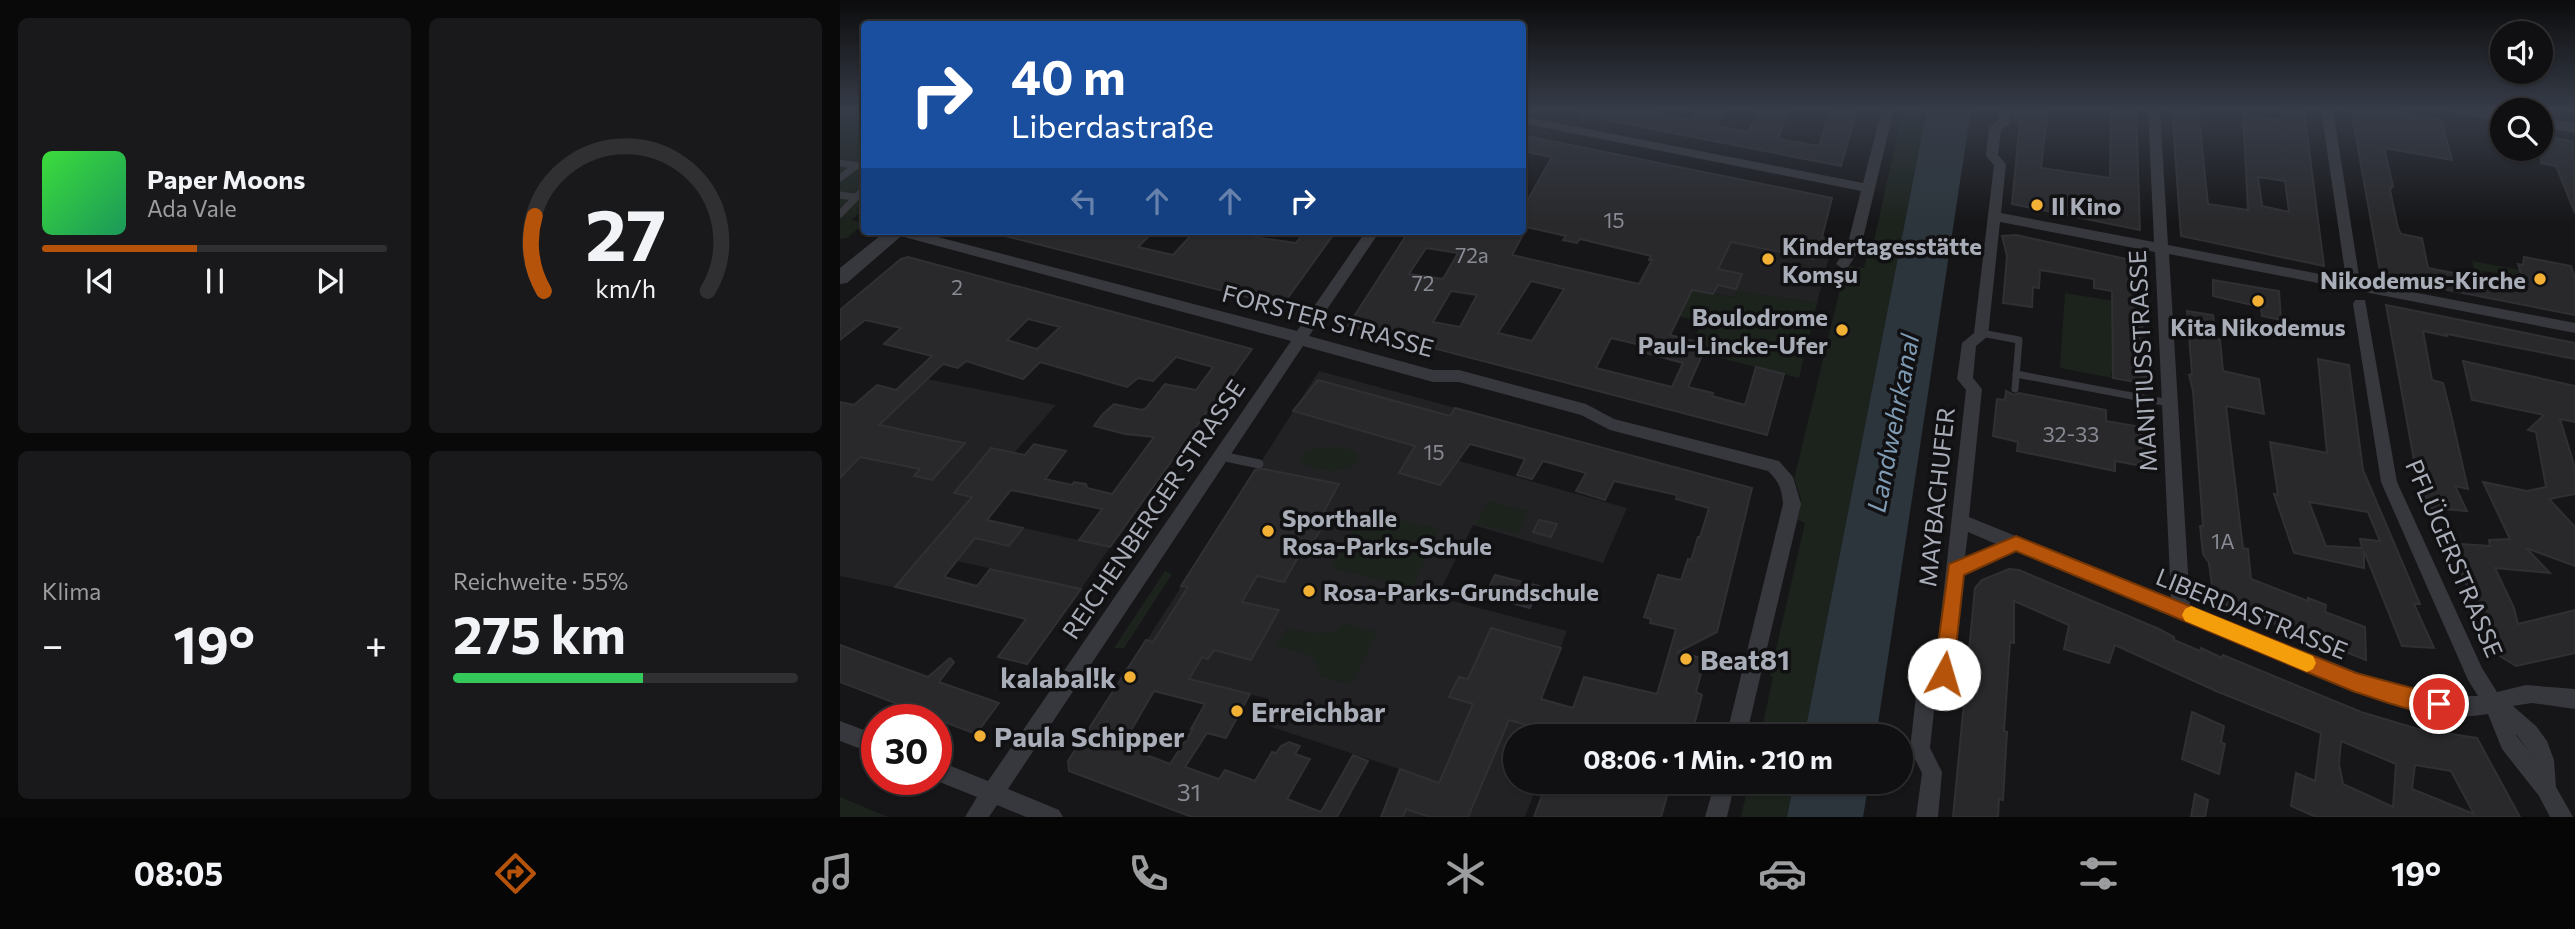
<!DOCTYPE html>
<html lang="de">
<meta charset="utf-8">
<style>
:root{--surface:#101012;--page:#19191b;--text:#f1f3f6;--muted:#9c9d9f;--line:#303032;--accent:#b45309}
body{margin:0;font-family:Commissioner,sans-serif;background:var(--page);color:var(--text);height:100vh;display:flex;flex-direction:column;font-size:26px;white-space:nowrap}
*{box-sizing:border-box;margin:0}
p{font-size:23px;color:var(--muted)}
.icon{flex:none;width:38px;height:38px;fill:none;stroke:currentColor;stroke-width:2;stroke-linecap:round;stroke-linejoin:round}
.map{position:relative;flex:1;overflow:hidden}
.details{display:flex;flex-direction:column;gap:18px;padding:18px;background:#09090a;width:840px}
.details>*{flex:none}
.hud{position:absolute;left:21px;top:21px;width:665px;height:214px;border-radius:7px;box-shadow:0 2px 5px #0004,0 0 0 2px var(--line);background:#1a4fa0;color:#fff;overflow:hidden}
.tools{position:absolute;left:1650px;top:21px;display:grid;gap:14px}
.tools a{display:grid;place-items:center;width:63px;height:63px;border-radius:50%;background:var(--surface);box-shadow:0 2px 5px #0004,0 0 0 2px var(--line);font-size:35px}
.speed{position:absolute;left:21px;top:704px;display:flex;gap:14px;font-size:35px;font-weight:700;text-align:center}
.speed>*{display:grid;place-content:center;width:91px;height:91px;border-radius:50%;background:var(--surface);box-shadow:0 2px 5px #0004,0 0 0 2px var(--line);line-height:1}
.speed .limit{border:10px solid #d22;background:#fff;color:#111}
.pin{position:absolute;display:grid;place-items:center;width:60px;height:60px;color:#fff;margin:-30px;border:4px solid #fff;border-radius:50%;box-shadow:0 2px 7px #0007}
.me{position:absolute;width:77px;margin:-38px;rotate:6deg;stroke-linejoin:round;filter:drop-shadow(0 0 5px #0008)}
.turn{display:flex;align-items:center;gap:24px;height:147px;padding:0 35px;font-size:32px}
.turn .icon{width:91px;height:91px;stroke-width:2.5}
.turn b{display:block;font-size:49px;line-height:60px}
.lanes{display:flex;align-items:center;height:66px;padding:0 35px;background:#0003;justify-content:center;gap:35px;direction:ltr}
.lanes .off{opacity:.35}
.big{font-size:52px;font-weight:700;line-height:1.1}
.details .widget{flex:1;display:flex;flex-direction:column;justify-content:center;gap:10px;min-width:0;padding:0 24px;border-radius:10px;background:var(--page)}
.details .dial{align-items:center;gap:0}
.dial svg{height:182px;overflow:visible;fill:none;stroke:var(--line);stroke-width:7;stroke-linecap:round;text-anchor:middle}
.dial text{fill:var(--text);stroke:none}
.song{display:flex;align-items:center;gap:21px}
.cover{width:84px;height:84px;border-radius:10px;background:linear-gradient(135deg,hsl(120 70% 55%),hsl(150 70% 35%))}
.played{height:7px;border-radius:4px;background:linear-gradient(90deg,var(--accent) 45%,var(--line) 45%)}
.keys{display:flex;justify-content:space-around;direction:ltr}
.heat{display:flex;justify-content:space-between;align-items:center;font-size:38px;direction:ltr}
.charge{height:10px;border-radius:5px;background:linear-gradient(90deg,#34c759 55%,var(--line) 0)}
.details .tiles{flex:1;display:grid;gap:18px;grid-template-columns:repeat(2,1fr)}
.trip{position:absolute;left:663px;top:724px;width:410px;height:70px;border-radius:35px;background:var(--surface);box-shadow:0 2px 5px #0004,0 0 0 2px var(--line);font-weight:700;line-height:70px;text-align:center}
.dock{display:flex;height:112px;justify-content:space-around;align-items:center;background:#060607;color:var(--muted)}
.dock .icon{width:49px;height:49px}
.dock .active{color:var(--accent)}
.dock b{font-size:32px;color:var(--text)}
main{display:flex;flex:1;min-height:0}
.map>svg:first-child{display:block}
.built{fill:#222225}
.green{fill:#1c231d}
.water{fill:#2c353c}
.building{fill:#29292c;stroke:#303034;stroke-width:2;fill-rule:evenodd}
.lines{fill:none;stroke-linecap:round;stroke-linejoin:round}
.service-far1{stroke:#37383d;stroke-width:7}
.service{stroke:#37383d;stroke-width:9}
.minor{fill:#37383d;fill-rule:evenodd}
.tertiary{fill:#37383d;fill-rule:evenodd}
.route{fill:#b45309;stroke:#753606;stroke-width:2}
.slow{fill:#f59e0b}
.poi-dot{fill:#f2b134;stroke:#111113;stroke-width:2.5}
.labels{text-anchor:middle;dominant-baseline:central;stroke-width:7;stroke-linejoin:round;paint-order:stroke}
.number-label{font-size:21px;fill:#888b94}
.poi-label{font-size:24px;font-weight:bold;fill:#a8adb8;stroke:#111113;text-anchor:start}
.street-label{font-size:24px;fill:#a8adb8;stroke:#111113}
.near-number-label{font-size:24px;fill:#888b94}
.water-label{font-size:26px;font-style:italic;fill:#7f9bb3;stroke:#111113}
.near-poi-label{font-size:28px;font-weight:bold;fill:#a8adb8;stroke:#111113;text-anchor:start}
</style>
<main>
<section class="details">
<div class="tiles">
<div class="widget">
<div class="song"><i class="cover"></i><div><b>Paper Moons</b><p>Ada Vale</p></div></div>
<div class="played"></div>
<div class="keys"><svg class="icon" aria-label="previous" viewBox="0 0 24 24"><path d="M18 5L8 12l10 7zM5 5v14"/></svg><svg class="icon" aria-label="pause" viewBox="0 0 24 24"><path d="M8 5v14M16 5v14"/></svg><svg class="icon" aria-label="next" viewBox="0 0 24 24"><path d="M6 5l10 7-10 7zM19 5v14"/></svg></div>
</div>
<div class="widget dial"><svg viewBox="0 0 100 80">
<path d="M14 69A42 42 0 1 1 86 69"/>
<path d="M14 69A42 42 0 0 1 10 36" stroke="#b45309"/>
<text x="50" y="56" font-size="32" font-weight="700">27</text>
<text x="50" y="72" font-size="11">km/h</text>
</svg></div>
<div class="widget"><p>Klima</p>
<div class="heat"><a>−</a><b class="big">19°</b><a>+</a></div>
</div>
<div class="widget"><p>Reichweite · 55%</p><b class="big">275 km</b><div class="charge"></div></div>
</div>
</section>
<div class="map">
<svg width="1735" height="817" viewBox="0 0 1735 817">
<rect width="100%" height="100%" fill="#161618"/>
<g class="built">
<path d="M955,229L994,238L977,303L897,291L894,297L852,290L871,252L856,248Z"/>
<path d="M479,371L631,412L605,457L787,508L763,563L633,525L597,597L727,631L701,698L726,706L715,737H676V782H698L685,817H541L559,769L416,722L429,699L291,665Z"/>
<path d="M87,379L216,405L174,453L134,517L270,547L241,589L99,557L71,591L0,576V443Z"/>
</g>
<g class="green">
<path d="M0,109H24V209L11,220L20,222L21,226L7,238L0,239Z"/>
<path d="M1063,109H1087L964,737H920L933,677L930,676L931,671L965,523L958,520L961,499L954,479L1006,265L1024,268L1027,254L1032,250Z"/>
<path d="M1632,261L1680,270L1684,287L1659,283L1656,273L1643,271L1644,276L1637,278Z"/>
<path d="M852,290L893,297L897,291L977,303L959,378L849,350L861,323L839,316Z"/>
<path d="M1225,293L1273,301L1270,306L1273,307V371L1270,374L1273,378L1220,368Z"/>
<path d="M488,447H503L517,453L516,463C503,476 471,472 459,459L467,450Z"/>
<path d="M648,501L688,511L677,534L636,523Z"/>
<path d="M523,512L600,529L572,587L491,568Z"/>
<path d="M325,571L332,574L284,648H274Z"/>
<path d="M505,624L537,632L512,684L480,677C475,649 460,653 436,647L447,628C467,632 488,639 505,624Z"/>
<path d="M909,782H954L947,817H901Z"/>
<path d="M0,797L48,817H0Z"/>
</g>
<g class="water">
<path d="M1087,109H1131L1036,737H964Z"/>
<path d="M954,782H1029L1023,817H947Z"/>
</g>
<g class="building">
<path d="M741,109H805L804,111L850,120L855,109H885L877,126L909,132L919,109H949L938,139L979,146L991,109H1017L1001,166L740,115Z"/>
<path d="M1174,109H1208L1201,168L1270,178L1271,109H1296L1300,230L1172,204L1180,120H1173Z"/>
<path d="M1332,109H1358L1368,204L1408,210L1403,114L1440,121L1442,109H1464L1484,266L1341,236ZM1418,177L1445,181L1449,212L1422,206Z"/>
<path d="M1511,109H1536L1601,119L1612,160L1544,148L1553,186L1550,190L1558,228L1561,234L1582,238L1588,268L1685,287L1678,264L1683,265L1684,257L1731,266L1735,278V315L1541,277Z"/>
<path d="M682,135L992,198L982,237L988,244L978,248L974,259L891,242L878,269L902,274L896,289L878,285L873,294L852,290L830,335L853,341L849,350L863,353L848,387L873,393L872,396L905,405L916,367L944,374L927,435L508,326L569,231L629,234L631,231H685L672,255L799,284L812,260H809L811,256L740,239L737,243L723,240L726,236L682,226V210L712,157L682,151ZM586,248L618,253L603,279L569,274ZM691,281L724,289L692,341L658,333ZM611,291L637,295L620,327L593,322ZM771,338L809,347L806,353L843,363L832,387L756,368Z"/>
<path d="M1701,135L1733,142L1735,213L1716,166L1701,163Z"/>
<path d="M166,231H314L298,247L333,255L355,231H418L413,237L456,243L465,231H496L444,303L439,305L165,236Z"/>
<path d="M1176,235L1300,262L1305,313L1302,328L1306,344L1303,359L1307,377L1304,376L1305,384L1273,378L1272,291L1254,288V279L1200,270L1199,288L1193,287L1192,307L1163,303L1167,256L1162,236Z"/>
<path d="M68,257L412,349L270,547L239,540L262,509L171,490L147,520L183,528L169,546L135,538L104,577L137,586L150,569L241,589L187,664L158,657L186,619L55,587L132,497L114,493L151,448L185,455L194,444L226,451L205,479L232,485L234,482L246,484L247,488L272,494L314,437L285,434L254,426L263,414L274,404L302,410L306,408L325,384L356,390L373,367L336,357L313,381L298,378L287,387L200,362L183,379L126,361L118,368L103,364L39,425L125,443L92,480L74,476L80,469L20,457L0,478V402L14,405L37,385L56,390L92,356L44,344L61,328L25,320L0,340V310L61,259ZM188,319L220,327L197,349L167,340Z"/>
<path d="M1373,280L1439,291L1441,320L1422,316L1421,307L1373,296Z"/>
<path d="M1546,305L1735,343V359L1607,334V336L1583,331L1592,380L1603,383L1610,410L1628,489L1615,486L1627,511L1591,508L1577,477Z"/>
<path d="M1347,311L1373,315L1376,338L1380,339L1383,371L1419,379L1424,414L1386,406L1403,548L1408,549L1411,579L1468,601V598L1486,605L1485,612L1525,627L1526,660L1384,604L1373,593L1369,563L1363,554L1360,526H1363L1353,391L1349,375L1352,374Z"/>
<path d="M1478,359L1509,365L1523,470L1580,604H1574L1594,648L1562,646L1524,551V568L1454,553L1434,494L1438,495L1430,442L1487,453ZM1469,502L1528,512L1540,541L1520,539L1522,548L1486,546Z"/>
<path d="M1623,361L1735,386V422L1720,419L1735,468V494L1709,499L1735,527V566L1686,548L1710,573L1655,568L1674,608L1678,624L1735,610V653L1676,666L1660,656L1607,543L1650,546L1649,540L1670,539L1643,482L1687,491L1706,487L1696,432L1688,430L1704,415L1632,400Z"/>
<path d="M478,380L610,416L615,408L912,488L877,632L838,652L865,659L856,692L862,695L851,737H730L669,720L628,817H590L566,809L563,817H541L560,769L599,783L633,704L609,697L619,677L628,679L651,628L721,648L701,699L733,708L744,677L817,694L836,629L810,623L811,619L804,617L818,575L841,580L848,559L851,560L858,537H860L869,508L836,499L837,495L774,481L765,500L736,491L746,473L703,461L692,479L677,475L685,459L630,444L600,485L559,473L575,446L453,411Z"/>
<path d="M1166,391L1174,395L1179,393L1266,410V421L1301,427L1302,466L1275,461V471L1177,451L1178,442L1153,436L1157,399L1165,400Z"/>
<path d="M424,469L499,484L484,511L490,513L467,553L461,552L444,582L417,576L402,602L439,610L411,660L374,650L368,659L362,657L349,679L410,694L386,738L367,733L345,767L379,779L385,770L415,781L432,752L436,753L441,746L449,742L460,746L455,754L470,759L447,799L481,812L513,755L528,761L497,817H352L229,771L228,761L306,640L313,642L348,587L341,586L408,481L415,470ZM314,691L365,704L351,729H353L330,764L301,753L304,748L286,739Z"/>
<path d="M699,520L717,524L711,537L693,532Z"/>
<path d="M1169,569L1179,570L1319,629L1334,637V640L1360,651L1361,648L1382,658L1383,655L1521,712L1578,729L1637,738L1680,817H1476L1451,806L1456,773L1475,781L1481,733L1376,691L1275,645L1269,663L1224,649L1229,625L1174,601V643L1170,642L1164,731L1167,732L1163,800L1159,799L1158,817H1113L1135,588L1142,580ZM1501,741L1556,764L1553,807L1503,784L1499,764ZM1575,765L1611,771L1634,814L1572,789Z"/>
<path d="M655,575L699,586L690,608L645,596Z"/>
<path d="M0,645L88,677L110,658L114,662L99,682L159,703L136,734L0,682Z"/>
<path d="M1352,712L1384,726L1381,742L1385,744L1379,774L1342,759Z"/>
<path d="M707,782H831L821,817H694Z"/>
<path d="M1355,794L1368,800L1365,817H1351Z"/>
</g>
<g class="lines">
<g class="service-far1">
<path d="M0,163L24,167"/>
<path d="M0,178L16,166"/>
<path d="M0,195L14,197"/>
<path d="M0,214L24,189"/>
<path d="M1141,333L1179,340L1175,389"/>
<path d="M1176,374L1329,403"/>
</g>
<path class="service" d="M381,456L419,464"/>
<g class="minor">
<path d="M1042,109H1054L1021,247L1008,267L1003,269L996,264L1007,247L1021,191L682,123V116L1023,183Z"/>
<path d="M1160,109H1172L1170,123L1161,130L1158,155L1166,164L1161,213L1314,242L1308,109H1320L1328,245L1506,279L1481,109H1493L1520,282L1735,323V333L1329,254L1350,606L1550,685L1604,696H1638L1628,680L1541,482L1513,304L1515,300H1525L1557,482L1642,668L1657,692L1686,685L1735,689V709L1692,703L1673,706L1696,726L1707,741L1714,760L1716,787L1733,817H1710L1699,796L1662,749L1648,714C1609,721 1569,710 1533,698L1175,551L1123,575L1114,674L1111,680L1096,692L1090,748L1102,772L1098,817H1076L1082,773L1070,749L1077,687L1080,680L1095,669L1126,390L1117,379L1122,343L1134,333L1154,165L1146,156L1149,128L1158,121ZM1160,222L1315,252L1331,599L1129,517L1142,389L1133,378L1136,346L1148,336ZM1128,532L1156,544L1125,557ZM1676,734L1692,755L1676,735Z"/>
<path d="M51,231H75L457,331L526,231H540L469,336L593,370H619L746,404L774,419L939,461L953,477L961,504L906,737H886L943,504C942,490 939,481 928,471L770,430L741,415L619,382H593L463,346L168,789L219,810L223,817H186L157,805L149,817H125L137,797L92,779H96V760L148,781L451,341L53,234Z"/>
<path d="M0,721L37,735V755L0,741Z"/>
<path d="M875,782H895L887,817H865Z"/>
</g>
<g class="tertiary">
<path d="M1609,109L1662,111V121L1617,114Z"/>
<path d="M1701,117L1735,123V133L1701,127Z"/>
<path d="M46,231H67L7,283L0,284V268Z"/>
</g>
</g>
<linearGradient id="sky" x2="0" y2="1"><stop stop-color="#0c0c0d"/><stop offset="0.49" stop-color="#363c48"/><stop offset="1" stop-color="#363c48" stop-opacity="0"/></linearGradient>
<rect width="1735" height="223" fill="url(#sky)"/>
<path class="route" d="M1176,536L1516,673L1606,697L1609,704L1606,711C1586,719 1536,698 1515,692L1176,551L1124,575L1113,674L1111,681L1104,684L1097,681L1094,674L1109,564Z"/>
<path class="slow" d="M1351,606L1473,656L1476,663L1473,669L1467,672L1345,621L1342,615L1345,609Z"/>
<g class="poi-dot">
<circle cx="1197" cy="205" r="7"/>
<circle cx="928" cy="259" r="7"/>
<circle cx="1700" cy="279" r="7"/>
<circle cx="1418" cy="301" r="7"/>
<circle cx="1002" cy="330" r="7"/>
<circle cx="428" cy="531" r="7"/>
<circle cx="469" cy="591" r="7"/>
<circle cx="846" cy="659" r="7"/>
<circle cx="290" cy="677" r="7"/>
<circle cx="397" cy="711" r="7"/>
<circle cx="140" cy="736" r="7"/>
</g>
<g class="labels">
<g class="number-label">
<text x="774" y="219">15</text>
<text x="632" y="254">72a</text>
<text x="583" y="282">72</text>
<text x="117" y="286">2</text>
<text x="1231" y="433">32-33</text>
<text x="594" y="451">15</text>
<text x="1383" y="540">1A</text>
</g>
<g class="poi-label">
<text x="1211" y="205">Il Kino</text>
<text x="942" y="245">Kindertagesstätte<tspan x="942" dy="28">Komşu</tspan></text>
<text x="1686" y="279" text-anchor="end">Nikodemus-Kirche</text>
<text x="988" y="316" text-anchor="end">Boulodrome<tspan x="988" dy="28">Paul-Lincke-Ufer</tspan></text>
<text x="1418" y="326" text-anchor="middle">Kita Nikodemus</text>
<text x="442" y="517">Sporthalle<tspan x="442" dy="28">Rosa-Parks-Schule</tspan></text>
<text x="483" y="591">Rosa-Parks-Grundschule</text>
</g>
<g class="street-label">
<text transform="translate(488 320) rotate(15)">FORSTER STRASSE</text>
<text transform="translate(1302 361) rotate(-93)">MANITIUSSTRASSE</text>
<text transform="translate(1096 497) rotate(-84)">MAYBACHUFER</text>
<text transform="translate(313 509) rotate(-56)">REICHENBERGER STRASSE</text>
<text transform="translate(1615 558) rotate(67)">PFLÜGERSTRASSE</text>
<text transform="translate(1412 613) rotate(22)">LIBERDASTRASSE</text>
</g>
<g class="near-number-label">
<text x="349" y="791">31</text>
</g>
<g class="water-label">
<text transform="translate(1052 423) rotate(-79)">Landwehrkanal</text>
</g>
<g class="near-poi-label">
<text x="860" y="659">Beat81</text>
<text x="276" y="677" text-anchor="end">kalabal!k</text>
<text x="411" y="711">Erreichbar</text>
<text x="154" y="736">Paula Schipper</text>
</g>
</g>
</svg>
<div class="tools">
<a><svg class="icon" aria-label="sound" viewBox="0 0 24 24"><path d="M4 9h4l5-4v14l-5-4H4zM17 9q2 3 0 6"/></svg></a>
<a><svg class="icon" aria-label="search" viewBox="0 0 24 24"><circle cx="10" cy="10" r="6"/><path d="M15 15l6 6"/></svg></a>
</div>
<div class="speed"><div class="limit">30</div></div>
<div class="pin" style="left:1599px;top:704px;background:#d93025"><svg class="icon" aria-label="arrive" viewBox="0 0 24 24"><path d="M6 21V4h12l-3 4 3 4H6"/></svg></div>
<svg class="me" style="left:1104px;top:674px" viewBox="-20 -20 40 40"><circle r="19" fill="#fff"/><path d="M0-13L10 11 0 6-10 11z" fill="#b45309"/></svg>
<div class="trip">08:06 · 1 Min. · 210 m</div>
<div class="hud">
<div class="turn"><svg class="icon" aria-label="right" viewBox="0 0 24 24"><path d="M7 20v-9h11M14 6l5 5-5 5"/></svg><div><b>40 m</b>Liberdastraße</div></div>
<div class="lanes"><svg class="icon off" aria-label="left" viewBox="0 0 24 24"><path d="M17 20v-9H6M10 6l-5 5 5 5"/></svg><svg class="icon off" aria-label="ahead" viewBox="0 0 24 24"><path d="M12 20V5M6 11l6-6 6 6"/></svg><svg class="icon off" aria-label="ahead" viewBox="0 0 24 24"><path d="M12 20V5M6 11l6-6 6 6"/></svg><svg class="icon" aria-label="right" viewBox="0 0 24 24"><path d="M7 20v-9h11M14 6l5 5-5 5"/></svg></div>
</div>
</div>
</main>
<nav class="dock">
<b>08:05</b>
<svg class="icon active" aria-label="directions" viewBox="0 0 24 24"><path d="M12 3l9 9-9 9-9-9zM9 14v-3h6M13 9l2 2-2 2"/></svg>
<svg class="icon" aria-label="music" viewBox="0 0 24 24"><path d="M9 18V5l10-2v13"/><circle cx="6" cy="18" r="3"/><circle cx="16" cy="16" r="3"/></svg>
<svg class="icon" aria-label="phone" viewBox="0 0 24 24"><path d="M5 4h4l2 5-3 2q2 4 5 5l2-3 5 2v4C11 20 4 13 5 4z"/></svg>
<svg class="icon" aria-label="climate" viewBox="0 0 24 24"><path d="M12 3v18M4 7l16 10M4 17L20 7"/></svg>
<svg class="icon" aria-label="car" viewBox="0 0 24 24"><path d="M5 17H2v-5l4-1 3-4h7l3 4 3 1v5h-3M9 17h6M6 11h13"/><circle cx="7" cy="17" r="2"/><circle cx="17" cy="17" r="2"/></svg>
<svg class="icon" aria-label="filters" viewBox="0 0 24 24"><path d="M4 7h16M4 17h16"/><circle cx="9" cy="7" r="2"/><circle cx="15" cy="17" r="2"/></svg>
<b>19°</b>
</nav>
